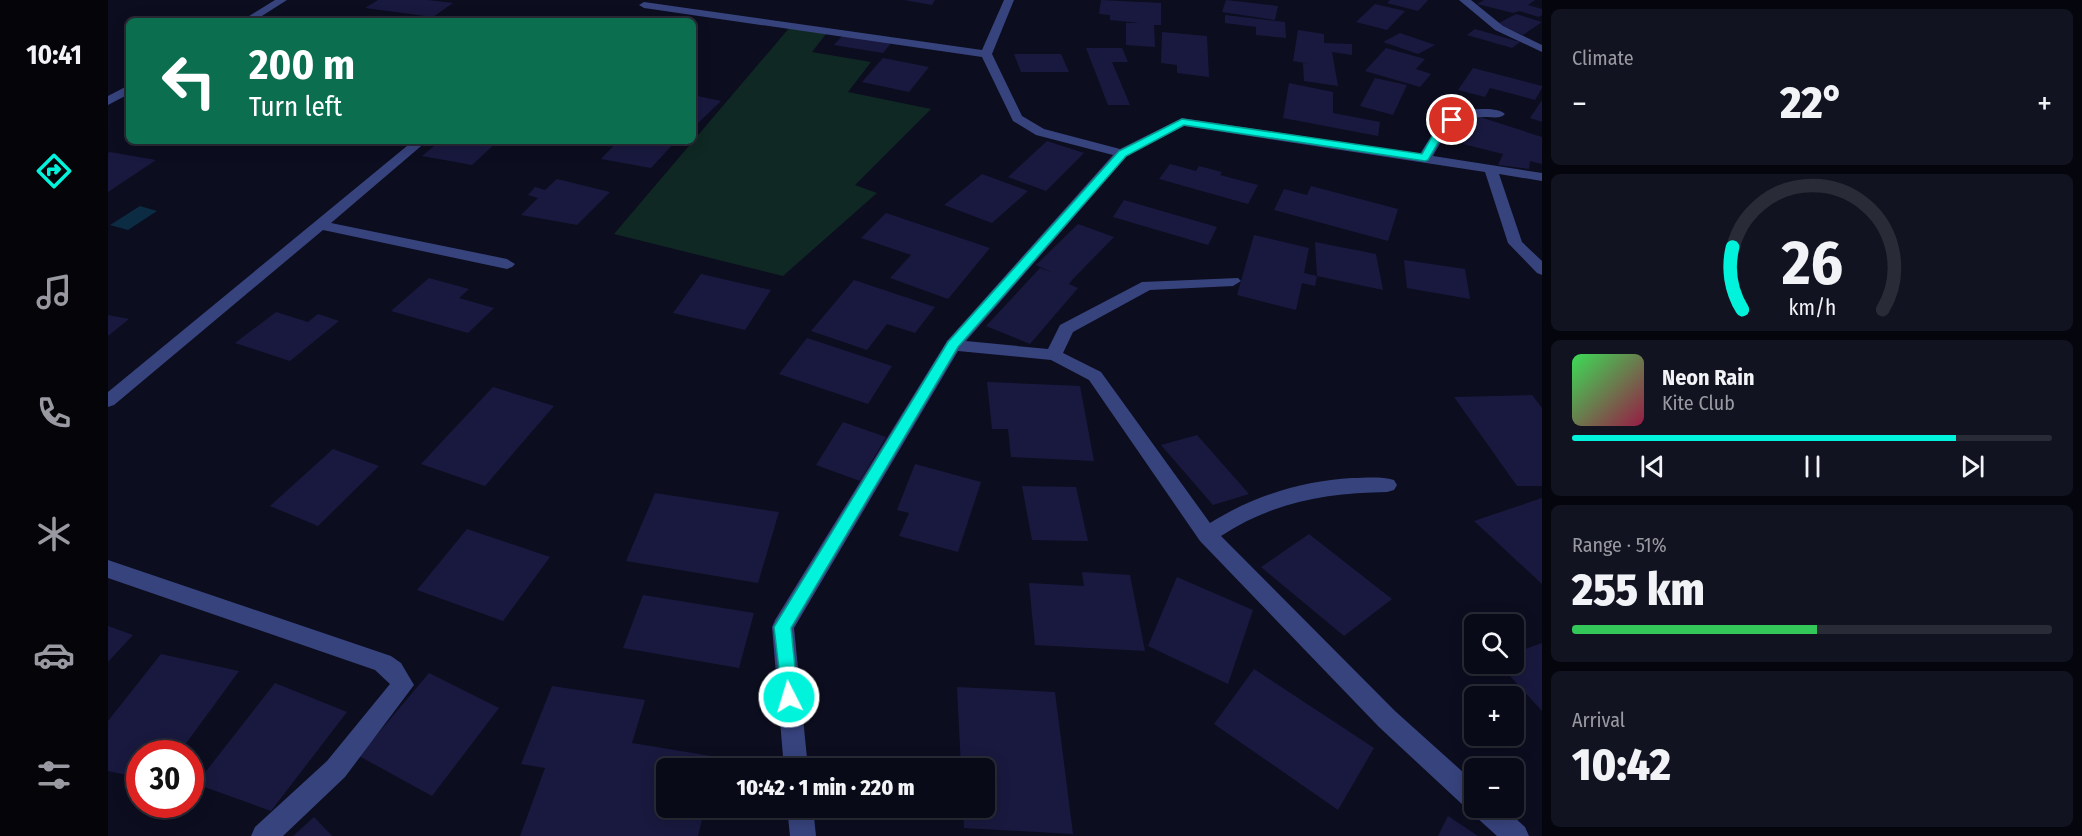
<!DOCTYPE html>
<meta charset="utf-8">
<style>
:root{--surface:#090a17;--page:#121320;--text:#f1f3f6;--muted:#999aa1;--line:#292b36;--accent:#02f3dc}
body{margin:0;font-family:"Fira Sans Condensed",sans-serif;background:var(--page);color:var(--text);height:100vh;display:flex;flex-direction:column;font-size:22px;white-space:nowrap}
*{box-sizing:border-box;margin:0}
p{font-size:20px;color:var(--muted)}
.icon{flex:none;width:33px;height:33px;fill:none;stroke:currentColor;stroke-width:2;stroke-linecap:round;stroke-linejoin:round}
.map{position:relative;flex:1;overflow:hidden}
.drawer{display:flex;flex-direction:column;gap:9px;padding:9px;background:#05060d;width:540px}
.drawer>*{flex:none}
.hud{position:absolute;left:18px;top:18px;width:570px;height:126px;border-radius:9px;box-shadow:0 3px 15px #0003,0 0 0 2px var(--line);background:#0b6e4f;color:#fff;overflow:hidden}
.tools{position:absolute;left:1356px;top:614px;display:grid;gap:12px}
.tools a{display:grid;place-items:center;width:60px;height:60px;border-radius:9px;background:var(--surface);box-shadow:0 3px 15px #0003,0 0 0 2px var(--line);font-size:30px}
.speed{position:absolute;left:18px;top:740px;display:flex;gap:12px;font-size:30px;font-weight:700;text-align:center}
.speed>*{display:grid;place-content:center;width:78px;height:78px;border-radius:50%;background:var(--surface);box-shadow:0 3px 15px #0003,0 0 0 2px var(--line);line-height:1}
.speed .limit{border:9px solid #d22;background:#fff;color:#111}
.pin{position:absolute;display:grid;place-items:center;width:51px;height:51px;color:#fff;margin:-26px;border:3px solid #fff;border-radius:50%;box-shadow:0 2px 6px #0007}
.me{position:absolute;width:66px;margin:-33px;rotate:355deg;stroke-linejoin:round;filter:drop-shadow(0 0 4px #0008)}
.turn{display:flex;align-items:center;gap:21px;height:126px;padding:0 24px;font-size:27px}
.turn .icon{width:78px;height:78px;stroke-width:2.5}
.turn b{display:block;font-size:42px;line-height:51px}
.big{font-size:45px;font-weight:800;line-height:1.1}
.drawer .card{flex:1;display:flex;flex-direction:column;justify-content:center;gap:9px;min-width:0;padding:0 21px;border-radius:9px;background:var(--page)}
.drawer .dial{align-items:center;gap:0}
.dial svg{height:156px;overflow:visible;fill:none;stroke:var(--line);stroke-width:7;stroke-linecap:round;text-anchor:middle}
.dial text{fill:var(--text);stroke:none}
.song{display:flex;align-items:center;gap:18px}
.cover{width:72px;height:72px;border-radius:9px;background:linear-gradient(135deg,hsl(130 70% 55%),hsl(340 70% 35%))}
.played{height:6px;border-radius:3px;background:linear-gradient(90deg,var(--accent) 80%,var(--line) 80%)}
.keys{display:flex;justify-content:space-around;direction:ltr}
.heat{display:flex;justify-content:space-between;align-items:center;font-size:33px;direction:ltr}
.charge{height:9px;border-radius:4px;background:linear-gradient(90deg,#34c759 51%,var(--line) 0)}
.trip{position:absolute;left:548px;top:758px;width:339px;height:60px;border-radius:9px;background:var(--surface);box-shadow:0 3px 15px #0003,0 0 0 2px var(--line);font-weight:800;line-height:60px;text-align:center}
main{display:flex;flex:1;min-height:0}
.dock{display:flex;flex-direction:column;width:108px;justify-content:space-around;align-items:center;background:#040409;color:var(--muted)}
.dock .icon{width:42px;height:42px}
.dock .current{color:var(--accent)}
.dock b{font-size:27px;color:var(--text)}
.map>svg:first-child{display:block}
.green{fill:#0f2823}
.water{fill:#0c2c43}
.building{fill:#19193f}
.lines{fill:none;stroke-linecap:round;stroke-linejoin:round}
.minor{fill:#37437d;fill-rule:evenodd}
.route{fill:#02f3dc;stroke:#019e8f;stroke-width:1.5}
</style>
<main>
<nav class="dock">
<b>10:41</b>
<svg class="icon current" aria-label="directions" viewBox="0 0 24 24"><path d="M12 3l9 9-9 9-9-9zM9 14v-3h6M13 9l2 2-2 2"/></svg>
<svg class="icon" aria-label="music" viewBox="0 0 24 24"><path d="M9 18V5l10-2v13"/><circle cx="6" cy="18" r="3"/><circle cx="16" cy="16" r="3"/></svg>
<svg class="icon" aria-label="phone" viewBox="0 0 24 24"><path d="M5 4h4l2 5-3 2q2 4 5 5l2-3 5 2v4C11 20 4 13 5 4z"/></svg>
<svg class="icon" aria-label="climate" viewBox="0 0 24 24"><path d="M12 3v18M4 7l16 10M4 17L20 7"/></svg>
<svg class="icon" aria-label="car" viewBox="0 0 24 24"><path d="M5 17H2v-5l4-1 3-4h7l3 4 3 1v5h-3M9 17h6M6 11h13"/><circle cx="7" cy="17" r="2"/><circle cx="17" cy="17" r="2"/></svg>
<svg class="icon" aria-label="filters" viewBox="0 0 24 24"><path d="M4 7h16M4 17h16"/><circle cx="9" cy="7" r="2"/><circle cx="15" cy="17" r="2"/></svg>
</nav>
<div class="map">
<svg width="1434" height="836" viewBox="0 0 1434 836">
<rect width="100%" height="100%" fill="#0c0d1f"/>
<path class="green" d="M682,27L718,34L704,52L763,62L740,92L823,109L747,185L769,193L675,276L506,234Z"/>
<path class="water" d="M32,206L49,211L20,230L2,225Z"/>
<g class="building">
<path d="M270,0H320L345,3L325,17L257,8Z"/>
<path d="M796,0H827L824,5Z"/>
<path d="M993,0L1053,3V25H1046L1047,47L1018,45V23H1032L1002,20V15L991,14Z"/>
<path d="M1118,0L1170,6L1167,20L1114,12Z"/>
<path d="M1282,0H1320L1310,11L1279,3Z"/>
<path d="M1376,0H1427L1420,5L1434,9V15L1431,17L1411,11L1405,13L1369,4Z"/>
<path d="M1267,4L1297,11L1279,30L1248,22Z"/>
<path d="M1408,14L1434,22L1415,35L1389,24Z"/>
<path d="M1117,15L1177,22L1178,38L1148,35V27L1117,23Z"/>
<path d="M1367,29L1412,42L1404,48L1359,35Z"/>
<path d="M1190,30L1216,34V43L1244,44V55L1224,52L1230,86L1196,81L1195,63L1203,64L1185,61Z"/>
<path d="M1054,32L1099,36L1101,77L1069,73V65L1053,63Z"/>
<path d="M1292,33L1327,45L1310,54L1275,42Z"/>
<path d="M736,34L784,42L775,53L726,45Z"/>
<path d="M978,48H1014L1020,62H1004L1022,105H1000Z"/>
<path d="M1278,48L1317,59L1308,69L1323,74L1312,87L1257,71Z"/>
<path d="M906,54H953L961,72H913Z"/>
<path d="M775,58L821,67L801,92L754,82Z"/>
<path d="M1365,68L1434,86V88L1427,100L1382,88L1377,97L1350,90Z"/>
<path d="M1267,78L1299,85L1285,115L1252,106Z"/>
<path d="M1181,83L1225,92V113L1272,122L1270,136L1175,118Z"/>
<path d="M585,95L613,101L585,128Z"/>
<path d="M1434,100V122L1422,118Z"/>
<path d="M1369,116L1434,137V164L1422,161L1421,169L1390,165L1395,154L1355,144Z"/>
<path d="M332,141H390L364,165L314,156Z"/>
<path d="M510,141H568L543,168L493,159Z"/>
<path d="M939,141L976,153L938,191L900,177Z"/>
<path d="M2,152L48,160L0,192V153Z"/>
<path d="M1062,164L1088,171L1091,166L1114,172L1112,175L1150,185L1140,204L1051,179Z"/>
<path d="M874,174L920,191L884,223L836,205Z"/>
<path d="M449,179L502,192L469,225L413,215L430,198L420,195L427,187L437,190Z"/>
<path d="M1203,186L1290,209L1280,241L1166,210L1176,189L1199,195Z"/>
<path d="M1016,200L1109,227L1100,245L1005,217Z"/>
<path d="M778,213L882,248L840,299L782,278L803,255L753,238Z"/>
<path d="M970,224L1006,237L964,280L961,284L970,288L922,344L878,326L932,268L945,273L928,265Z"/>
<path d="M1146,235L1201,248L1196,273L1209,276L1207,286L1194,283L1188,310L1129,295Z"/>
<path d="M1207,242L1268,254L1275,290L1209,276Z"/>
<path d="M1296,260L1357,269L1362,299L1299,288Z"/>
<path d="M593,274L663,290L637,330L565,313Z"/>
<path d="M321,278L361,289L351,298L386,308L360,333L283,311Z"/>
<path d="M746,280L827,307L807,333L779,324L759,350L703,331Z"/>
<path d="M168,312L200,322L210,314L231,321L182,361L127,343Z"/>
<path d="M0,315L21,319L0,336Z"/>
<path d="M699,338L784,366L760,404L671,374Z"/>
<path d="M879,382L972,386L986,461L903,457L900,429H884Z"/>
<path d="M385,387L446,406L377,486L313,464Z"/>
<path d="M1424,395L1434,408V486H1409L1346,397Z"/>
<path d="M735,422L778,437L752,481L708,465Z"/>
<path d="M1089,435L1141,494L1105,505L1053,445Z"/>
<path d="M225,449L271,466L210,526L162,506Z"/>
<path d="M807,464L873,482L850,552L791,536L801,513L789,510Z"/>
<path d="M914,486L968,487L980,541L924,540Z"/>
<path d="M547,493L671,512L650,583L518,561Z"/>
<path d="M1434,498V584L1366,521Z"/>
<path d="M359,529L442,557L395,621L309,590Z"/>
<path d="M1201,534L1284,599L1236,636L1153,567Z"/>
<path d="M974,572L1022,575L1037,651L927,645L921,583L976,586Z"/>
<path d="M1069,577L1145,610L1120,684L1040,646Z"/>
<path d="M535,595L646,613L631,668L515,648Z"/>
<path d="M0,626L25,635L0,662Z"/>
<path d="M1434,643V711L1390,663H1406V653Z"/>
<path d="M53,654L131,671L71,753H32V778L0,771V721Z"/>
<path d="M1146,669L1266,748L1230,810L1106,724Z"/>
<path d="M321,673L391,708L324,796L251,756Z"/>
<path d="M167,683L239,712L163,811L88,784Z"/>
<path d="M444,686L537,700L524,743L609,757L607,768H558V807H597L590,836H412L437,768L413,764Z"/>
<path d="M849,687L947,692L965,834L856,828L855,807H876V768H853Z"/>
<path d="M1340,816L1370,836H1330Z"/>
<path d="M206,817L224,836H185Z"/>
</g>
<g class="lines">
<g class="minor">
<path d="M167,0H179L146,21H133Z"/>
<path d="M896,0H906L884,54L914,116L936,129L1012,149L1074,118L1312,154C1328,128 1341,109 1374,109C1382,109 1391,109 1397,114C1392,119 1386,117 1379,117C1349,116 1338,132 1325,156L1434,173V181L1391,174L1414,242L1434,261V275L1429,273L1400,243L1377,172L1076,126L1019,156L858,341L940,349L952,325L1034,282L1130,278L1133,281L1125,286L1042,290L965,332L955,353L993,372L1102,523C1145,496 1193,481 1244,478C1257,478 1273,476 1286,480L1289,485L1286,490L1279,492C1218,493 1165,502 1113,536L1287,711L1366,782V807H1395L1417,827L1421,836H1389L1367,816L1365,810L1357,807L1271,727L1092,541L981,380L943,360L850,351L686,628L700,768H676L664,627L667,620L839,341L1005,155L928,135L905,121L874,57L536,8L531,5L536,2L874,50Z"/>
<path d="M1351,0H1363L1395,26L1434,45V52L1387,30Z"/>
<path d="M21,85V94L0,105V96Z"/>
<path d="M305,141H319L223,223L399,259L407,264L404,267L399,269L215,230L6,405L0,407V392Z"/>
<path d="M0,560L283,656L293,663L306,685L237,777L175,836H143L147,827L219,761L282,684L267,670L0,578Z"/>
<path d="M679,807H705L708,836H682Z"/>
</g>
</g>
<path class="route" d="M1344,117L1348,120L1334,136L1320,160L1317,161L1076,125L1018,156L850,347L683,628L690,697L688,703L681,705L675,703L666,627L669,622L840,342L1011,151L1074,119L1314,154L1326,133Z"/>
</svg>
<div class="tools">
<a><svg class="icon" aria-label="search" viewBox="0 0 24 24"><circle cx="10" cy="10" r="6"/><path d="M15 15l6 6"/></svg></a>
<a>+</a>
<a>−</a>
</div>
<div class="speed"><div class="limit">30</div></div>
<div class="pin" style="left:1344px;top:120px;background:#d93025"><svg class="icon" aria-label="arrive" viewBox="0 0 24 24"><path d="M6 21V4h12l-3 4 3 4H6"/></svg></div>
<svg class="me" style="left:681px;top:697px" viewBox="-20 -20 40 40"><circle r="17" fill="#02f3dc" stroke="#fff" stroke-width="3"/><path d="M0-11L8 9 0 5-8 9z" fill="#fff"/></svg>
<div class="trip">10:42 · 1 min · 220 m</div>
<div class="hud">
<div class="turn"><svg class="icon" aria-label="left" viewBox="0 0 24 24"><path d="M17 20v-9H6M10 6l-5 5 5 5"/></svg><div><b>200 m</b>Turn left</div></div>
</div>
</div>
<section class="drawer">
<div class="card"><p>Climate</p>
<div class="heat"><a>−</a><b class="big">22°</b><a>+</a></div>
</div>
<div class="card dial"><svg viewBox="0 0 100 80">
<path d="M14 69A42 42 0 1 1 86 69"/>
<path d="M14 69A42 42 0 0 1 9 37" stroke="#02f3dc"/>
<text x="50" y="56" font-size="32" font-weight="700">26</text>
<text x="50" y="72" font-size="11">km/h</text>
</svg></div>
<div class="card">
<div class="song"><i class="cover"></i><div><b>Neon Rain</b><p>Kite Club</p></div></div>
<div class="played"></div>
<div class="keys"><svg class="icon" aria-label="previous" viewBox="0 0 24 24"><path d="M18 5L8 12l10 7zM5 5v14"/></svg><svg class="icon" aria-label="pause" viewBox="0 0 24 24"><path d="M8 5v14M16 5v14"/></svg><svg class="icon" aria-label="next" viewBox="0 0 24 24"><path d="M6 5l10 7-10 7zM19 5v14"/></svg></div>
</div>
<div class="card"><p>Range · 51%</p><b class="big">255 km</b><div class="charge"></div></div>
<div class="card"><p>Arrival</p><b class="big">10:42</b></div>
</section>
</main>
